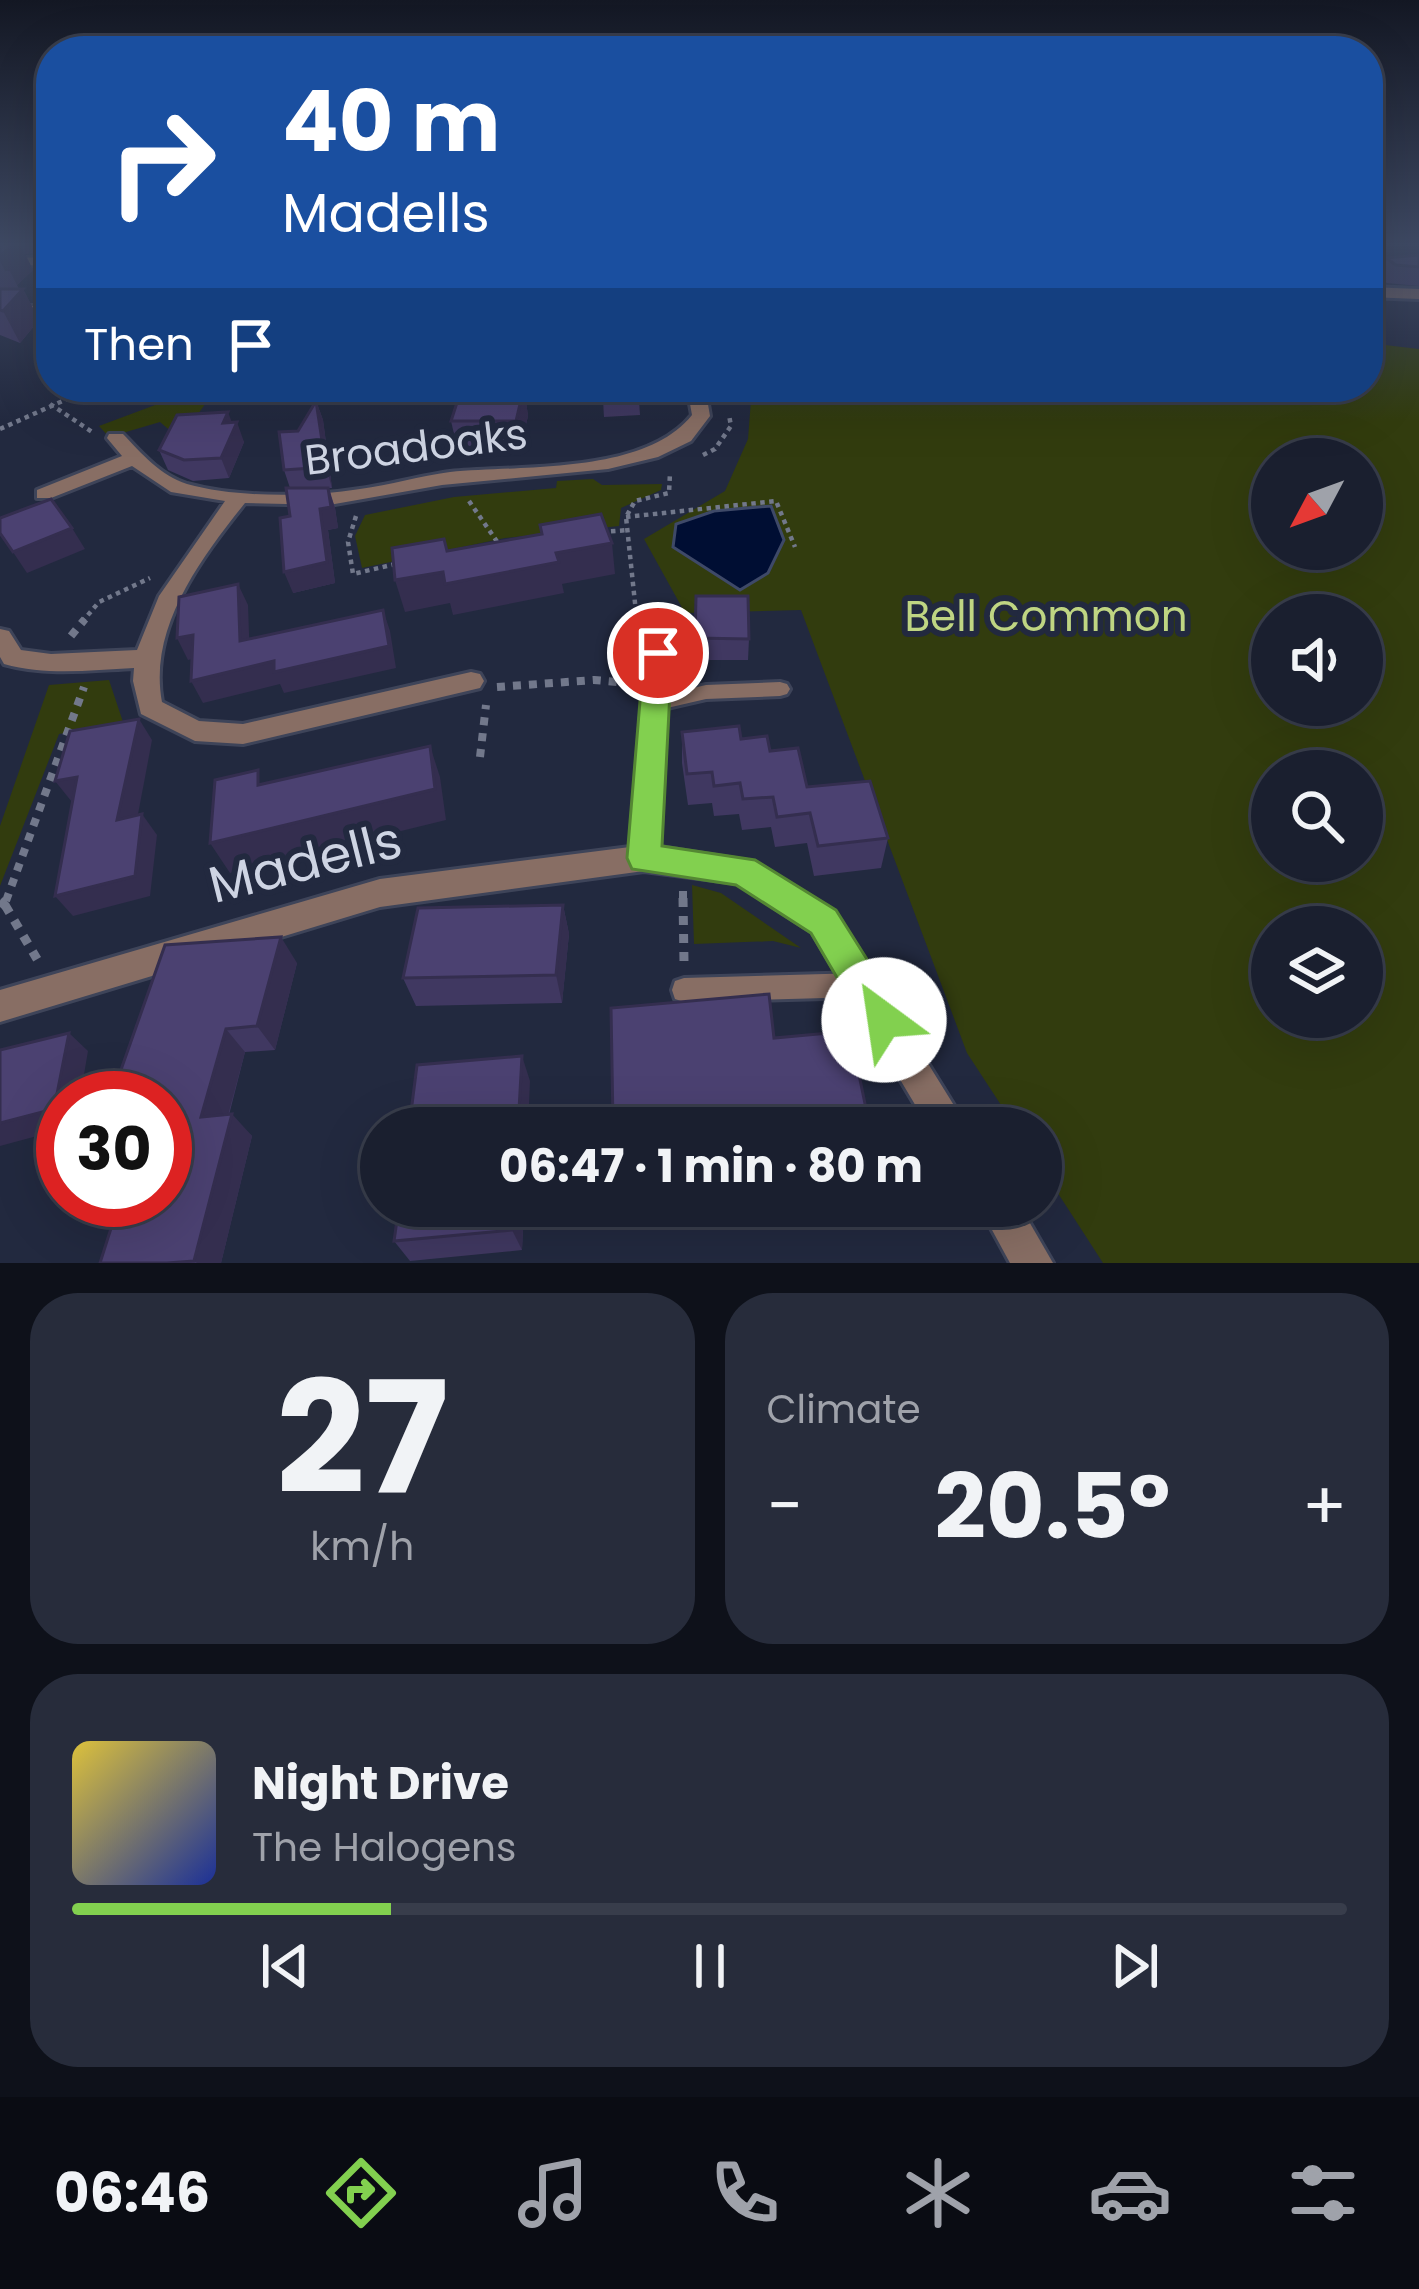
<!DOCTYPE html>
<meta charset="utf-8">
<style>
:root{--surface:#1a1f2f;--page:#272c3b;--text:#f1f3f6;--muted:#9fa2aa;--line:#383d4b;--accent:#82d04f}
body{margin:0;font-family:Poppins,sans-serif;background:var(--page);color:var(--text);height:100vh;display:flex;flex-direction:column;font-size:45px;white-space:nowrap}
*{box-sizing:border-box;margin:0}
p{font-size:39px;color:var(--muted)}
.icon{flex:none;width:66px;height:66px;fill:none;stroke:currentColor;stroke-width:2;stroke-linecap:round;stroke-linejoin:round}
.map{position:relative;height:1263px;overflow:hidden}
.details{display:flex;flex-direction:column;gap:30px;padding:30px;background:#0e111a;flex:1}
.details>*{flex:none}
.hud{position:absolute;left:36px;top:36px;width:1347px;height:366px;border-radius:48px;box-shadow:0 12px 48px #0002,0 0 0 3px var(--line);background:#1a4fa0;color:#fff;overflow:hidden}
.needle{width:78px;rotate:229deg}
.fabs{position:absolute;left:1251px;top:438px;display:grid;gap:24px}
.fabs a{display:grid;place-items:center;width:132px;height:132px;border-radius:50%;background:var(--surface);box-shadow:0 12px 48px #0002,0 0 0 3px var(--line);font-size:60px}
.speed{position:absolute;left:36px;top:1071px;display:flex;gap:24px;font-size:60px;font-weight:700;text-align:center}
.speed>*{display:grid;place-content:center;width:156px;height:156px;border-radius:50%;background:var(--surface);box-shadow:0 12px 48px #0002,0 0 0 3px var(--line);line-height:1}
.speed .limit{border:18px solid #d22;background:#fff;color:#111}
.pin{position:absolute;display:grid;place-items:center;width:102px;height:102px;color:#fff;margin:-51px;border:6px solid #fff;border-radius:50%;box-shadow:0 3px 12px #0007}
.me{position:absolute;width:132px;margin:-66px;rotate:329deg;stroke-linejoin:round;filter:drop-shadow(0 0 9px #0008)}
.turn{display:flex;align-items:center;gap:42px;height:252px;padding:0 48px;font-size:54px}
.turn .icon{width:156px;height:156px;stroke-width:2.5}
.turn b{display:block;font-size:84px;line-height:102px}
.then{display:flex;align-items:center;height:114px;padding:0 48px;background:#0003;gap:24px;font-size:45px}
.big{font-size:90px;font-weight:700;line-height:1.1}
.details .card{flex:1;display:flex;flex-direction:column;justify-content:center;gap:18px;min-width:0;padding:0 42px;border-radius:48px;background:var(--page)}
.details .dial{align-items:center;gap:0}
.dial b{font-size:156px;line-height:1}
.song{display:flex;align-items:center;gap:36px}
.cover{width:144px;height:144px;border-radius:18px;background:linear-gradient(135deg,hsl(50 70% 55%),hsl(230 70% 35%))}
.played{height:12px;border-radius:6px;background:linear-gradient(90deg,var(--accent) 25%,var(--line) 25%)}
.keys{display:flex;justify-content:space-around;direction:ltr}
.heat{display:flex;justify-content:space-between;align-items:center;font-size:66px;direction:ltr}
.details .tiles{flex:1;display:grid;gap:30px;grid-template-columns:1fr 1fr}
.card:last-child{grid-column:span 2}
.trip{position:absolute;left:360px;top:1107px;width:702px;height:120px;border-radius:60px;background:var(--surface);box-shadow:0 12px 48px #0002,0 0 0 3px var(--line);font-weight:700;line-height:120px;text-align:center}
.tab-bar{display:flex;height:192px;justify-content:space-around;align-items:center;background:#0a0c13;color:var(--muted)}
.tab-bar .icon{width:84px;height:84px}
.tab-bar .on{color:var(--accent)}
.tab-bar b{font-size:54px;color:var(--text)}
.map>svg:first-child{display:block}
.green{fill:#323c0e;fill-rule:evenodd}
.water{fill:#000e33;stroke:#3e4968;stroke-width:3}
.lines{fill:none;stroke-linecap:round;stroke-linejoin:round}
.service-casing{stroke:#3e4459;stroke-width:6}
.minor-casing{stroke:#3e4459;stroke-width:6}
.path-far2{stroke:#72788b;stroke-width:4.5;stroke-dasharray:4.5 4.5;stroke-linecap:butt}
.path-far1{stroke:#72788b;stroke-width:8;stroke-dasharray:8 8;stroke-linecap:butt}
.path{stroke:#72788b;stroke-width:9;stroke-dasharray:9 9;stroke-linecap:butt}
.service{fill:#886e64;fill-rule:evenodd}
.minor{fill:#886e64;fill-rule:evenodd}
.wall{fill:#403861}
.shaded-wall{fill:#342e4f}
.building{fill:#4b4171;stroke:#342e4f;stroke-width:3}
.route{fill:#82d04f;stroke:#548733;stroke-width:3}
.labels{text-anchor:middle;dominant-baseline:central;stroke-width:12;stroke-linejoin:round;paint-order:stroke}
.street-label{font-size:42px;fill:#ced4e3;stroke:#22293f}
.park-label{font-size:42px;fill:#bfd582;stroke:#22293f}
.near-street-label{font-size:51px;fill:#ced4e3;stroke:#22293f}
</style>
<div class="map">
<svg width="1419" height="1263" viewBox="0 0 1419 1263">
<rect width="100%" height="100%" fill="#22293f"/>
<g class="green">
<path d="M1368,343L1419,349V1263H1103L1041,1167V1128H1016L967,1053L801,610L685,613L644,539L725,491L748,439L752,387H1368ZM1272,459H1362V549H1272ZM1272,615H1362V705H1272ZM1272,771H1362V861H1272ZM1272,927H1362V1017H1272Z"/>
<path d="M198,389H216L180,439L160,422L109,437L99,426Z"/>
<path d="M593,479L602,485L662,484L661,490L621,508L619,526L505,538L362,568L355,536L365,515L454,497L556,488L557,481Z"/>
<path d="M109,680L123,722L59,734L0,886V826L49,685Z"/>
<path d="M692,885L721,893L801,948L773,941L694,944Z"/>
</g>
<path class="water" d="M771,506L784,540L768,573L740,590L673,547L676,524L714,511Z"/>
<g class="lines">
<g class="service-casing">
<g id="service">
<path d="M780,682L787,684L790,689L787,694L780,696L706,699L654,711L647,709L644,704L647,699L654,697L706,685Z"/>
<path d="M861,973L870,977L873,985L870,993L861,997L684,1002L675,999L672,990L675,981L684,978Z"/>
</g>
</g>
<g class="minor-casing">
<g id="minor">
<path d="M51,256V264L21,266L0,282V270L12,259Z"/>
<path d="M1368,287L1419,289V299L1368,297Z"/>
<rect x="0" y="306" width="51" height="10"/>
<path d="M687,387H705L710,416L691,441L658,457L608,469L442,485L329,505L245,503C201,558 148,628 162,702L199,721L243,724L471,672L480,674L484,681L480,688L243,744L195,741L141,714L133,681L134,668C91,670 47,676 4,664L0,657V629L9,631L21,650L51,654L137,650L159,596L225,501L171,492L132,466L51,498H37V490L122,456L107,438L109,434H123C141,453 161,476 187,484C237,498 309,497 360,489C390,485 420,476 450,472C520,465 644,475 692,415Z"/>
<path d="M658,644L670,653L660,847L754,862L834,912L968,1128H929L812,932L737,883L644,871L380,907L0,1022V990L380,879L630,847L646,653Z"/>
<path d="M979,1206H1020L1053,1263H1010Z"/>
</g>
</g>
<g class="path-far2">
<path d="M50,404L92,432"/>
<path d="M0,429L94,387"/>
<path d="M703,455L715,449L731,426L729,415"/>
<path d="M469,501L498,543"/>
<path d="M356,516L348,542L353,574L400,563"/>
<path d="M626,517L776,501L795,547"/>
<path d="M602,532L629,530"/>
<path d="M82,622L99,602L150,578"/>
<path d="M637,622L626,517L635,501L669,493L670,473"/>
</g>
<g class="path-far1">
<path d="M637,619L639,637"/>
<path d="M71,636L85,619"/>
<path d="M497,687L594,680L628,683"/>
<path d="M480,757L486,705"/>
<path d="M683,891V901"/>
<path d="M6,901L84,687"/>
</g>
<g class="path">
<path d="M683,898L684,962"/>
<path d="M5,905L40,964"/>
<path d="M0,907L8,898"/>
</g>
<use href="#service" class="service"/>
<use href="#minor" class="minor"/>
</g>
<g class="wall">
<path d="M0,244H51V252L25,254L33,270L17,285L19,289H23L39,320L20,343L0,335Z"/>
<path d="M1419,255V286L1387,283L1377,276L1386,258Z"/>
<path d="M524,387L528,416L520,450L458,451L451,421Z"/>
<path d="M638,387L640,415L604,417L603,400Z"/>
<path d="M316,401L323,420L332,488H329L335,508L338,528L328,530L335,583L293,593L290,488L284,470L298,431Z"/>
<path d="M232,422L244,442L229,478L193,481L168,470L159,450Z"/>
<path d="M695,638L749,639L748,660H695Z"/>
<path d="M682,732L741,739L770,751L807,787L888,838L881,868L814,876L807,843L775,847L771,827L742,830L739,814L714,816L712,803L688,805L682,763Z"/>
<path d="M563,905L569,934L562,1003L416,1006L403,978Z"/>
<path d="M165,945L297,963L275,1050L245,1052L229,1115L252,1136L221,1263H100L165,1200Z"/>
<path d="M774,1038L870,1128H614L613,1124Z"/>
<path d="M524,1206L522,1250L410,1261L394,1241Z"/>
</g>
<g class="shaded-wall">
<path d="M0,244H20L33,270L17,285L10,271H5L0,261Z"/>
<path d="M23,289L39,320L20,343L3,311Z"/>
<path d="M524,387L528,416L520,450L516,421Z"/>
<path d="M316,401L323,420L332,488L326,467Z"/>
<path d="M228,412L234,428L237,422L244,442L229,478L221,458L223,423Z"/>
<path d="M328,488L335,508L338,528L328,530L335,583L293,593L284,572Z"/>
<path d="M72,528L85,549L27,573L13,552Z"/>
<path d="M612,543L615,574L562,584L564,593L453,615L450,603L405,612L395,580Z"/>
<path d="M238,584L248,605L250,662L240,641Z"/>
<path d="M383,610L390,631L396,668L284,693L280,684L203,703L191,681Z"/>
<path d="M193,635L204,656L188,660L177,638Z"/>
<path d="M139,719L152,740L133,841L117,820Z"/>
<path d="M430,746L440,777L446,820L230,873L210,843Z"/>
<path d="M77,777L72,802L55,781Z"/>
<path d="M142,814L157,835L150,896L73,916L55,896Z"/>
<path d="M563,905L569,934L562,1003L556,975Z"/>
<path d="M281,937L297,963L275,1050L257,1026Z"/>
<path d="M226,1029L245,1052L222,1138L201,1117Z"/>
<path d="M69,1033L88,1051L80,1098H63V1129L0,1146V1123Z"/>
<path d="M522,1056L530,1081L528,1128H518Z"/>
<path d="M232,1114L252,1136L221,1263H197L194,1261Z"/>
<path d="M513,1206H524L522,1250L512,1230Z"/>
</g>
<g class="building">
<path d="M3,244H14L0,256V246Z"/>
<path d="M1419,255V267L1396,265L1386,258Z"/>
<path d="M0,289H23L3,311L0,310Z"/>
<path d="M462,387H524L516,421H451Z"/>
<path d="M603,387H638L639,398L603,400Z"/>
<path d="M316,401L326,467L284,470L279,432L298,431Z"/>
<path d="M228,412L223,423L237,422L221,458L184,460L159,450L177,415Z"/>
<path d="M286,488H328L331,507L320,509L327,562L284,572L280,518L290,516Z"/>
<path d="M51,499L72,528L13,552L0,533V518Z"/>
<path d="M601,514L612,543L556,553L559,562L445,584L443,572L395,580L392,548L444,539L447,551L542,534L540,525Z"/>
<path d="M238,584L240,641L383,610L389,646L274,672V661L191,681L193,635L177,638L179,597Z"/>
<path d="M696,596H748L749,639L695,638Z"/>
<path d="M139,719L117,820L142,814L135,876L55,896L77,777L55,781L70,731Z"/>
<path d="M739,726L741,739L767,736L770,751L798,748L807,787L870,781L888,838L818,846L810,813L777,817L773,797L743,799L740,783L714,786L712,772L687,774L682,732Z"/>
<path d="M430,746L435,789L210,843L215,780L258,770V785Z"/>
<path d="M563,905L556,975L403,978L418,908Z"/>
<path d="M281,937L257,1026L226,1029L201,1117L232,1114L194,1261L167,1263H100L120,1200H165V1098H111L165,945Z"/>
<path d="M769,994L774,1038L850,1031L870,1128H771L769,1109L613,1124L611,1008Z"/>
<path d="M69,1033L54,1109L0,1123V1050Z"/>
<path d="M522,1056L518,1128H409L417,1065Z"/>
<path d="M399,1206H513L512,1230L394,1241Z"/>
</g>
<linearGradient id="sky" x2="0" y2="1"><stop stop-color="#131723"/><stop offset="0.58" stop-color="#3e4963"/><stop offset="1" stop-color="#3e4963" stop-opacity="0"/></linearGradient>
<rect width="1419" height="421" fill="url(#sky)"/>
<path class="route" d="M658,643L672,653L662,846L755,860L836,910L897,1007L903,1020L897,1034L884,1039L870,1034L811,933L736,885L632,869L627,858L644,653Z"/>
<g class="labels">
<g class="street-label">
<text transform="translate(416 447) rotate(-7)">Broadoaks</text>
</g>
<g class="park-label">
<text x="1046" y="616">Bell Common</text>
</g>
<g class="near-street-label">
<text transform="translate(305 862) rotate(-14)">Madells</text>
</g>
</g>
</svg>
<div class="fabs">
<a><svg class="needle" viewBox="-14 -14 28 28"><path d="M0-13l5 13h-10z" fill="#e53935"/><path d="M0 13l5-13h-10z" fill="#9fa2aa"/></svg></a>
<a><svg class="icon" aria-label="sound" viewBox="0 0 24 24"><path d="M4 9h4l5-4v14l-5-4H4zM17 9q2 3 0 6"/></svg></a>
<a><svg class="icon" aria-label="search" viewBox="0 0 24 24"><circle cx="10" cy="10" r="6"/><path d="M15 15l6 6"/></svg></a>
<a><svg class="icon" aria-label="layers" viewBox="0 0 24 24"><path d="M12 4l9 5-9 5-9-5zM3 14l9 5 9-5"/></svg></a>
</div>
<div class="speed"><div class="limit">30</div></div>
<div class="pin" style="left:658px;top:653px;background:#d93025"><svg class="icon" aria-label="arrive" viewBox="0 0 24 24"><path d="M6 21V4h12l-3 4 3 4H6"/></svg></div>
<svg class="me" style="left:884px;top:1020px" viewBox="-20 -20 40 40"><circle r="19" fill="#fff"/><path d="M0-13L10 11 0 6-10 11z" fill="#82d04f"/></svg>
<div class="trip">06:47 · 1 min · 80 m</div>
<div class="hud">
<div class="turn"><svg class="icon" aria-label="right" viewBox="0 0 24 24"><path d="M7 20v-9h11M14 6l5 5-5 5"/></svg><div><b>40 m</b>Madells</div></div>
<div class="then">Then<svg class="icon" aria-label="arrive" viewBox="0 0 24 24"><path d="M6 21V4h12l-3 4 3 4H6"/></svg></div>
</div>
</div>
<section class="details">
<div class="tiles">
<div class="card dial"><b>27</b><p>km/h</p></div>
<div class="card"><p>Climate</p>
<div class="heat"><a>−</a><b class="big">20.5°</b><a>+</a></div>
</div>
<div class="card">
<div class="song"><i class="cover"></i><div><b>Night Drive</b><p>The Halogens</p></div></div>
<div class="played"></div>
<div class="keys"><svg class="icon" aria-label="previous" viewBox="0 0 24 24"><path d="M18 5L8 12l10 7zM5 5v14"/></svg><svg class="icon" aria-label="pause" viewBox="0 0 24 24"><path d="M8 5v14M16 5v14"/></svg><svg class="icon" aria-label="next" viewBox="0 0 24 24"><path d="M6 5l10 7-10 7zM19 5v14"/></svg></div>
</div>
</div>
</section>
<nav class="tab-bar">
<b>06:46</b>
<svg class="icon on" aria-label="directions" viewBox="0 0 24 24"><path d="M12 3l9 9-9 9-9-9zM9 14v-3h6M13 9l2 2-2 2"/></svg>
<svg class="icon" aria-label="music" viewBox="0 0 24 24"><path d="M9 18V5l10-2v13"/><circle cx="6" cy="18" r="3"/><circle cx="16" cy="16" r="3"/></svg>
<svg class="icon" aria-label="phone" viewBox="0 0 24 24"><path d="M5 4h4l2 5-3 2q2 4 5 5l2-3 5 2v4C11 20 4 13 5 4z"/></svg>
<svg class="icon" aria-label="climate" viewBox="0 0 24 24"><path d="M12 3v18M4 7l16 10M4 17L20 7"/></svg>
<svg class="icon" aria-label="car" viewBox="0 0 24 24"><path d="M5 17H2v-5l4-1 3-4h7l3 4 3 1v5h-3M9 17h6M6 11h13"/><circle cx="7" cy="17" r="2"/><circle cx="17" cy="17" r="2"/></svg>
<svg class="icon" aria-label="filters" viewBox="0 0 24 24"><path d="M4 7h16M4 17h16"/><circle cx="9" cy="7" r="2"/><circle cx="15" cy="17" r="2"/></svg>
</nav>
